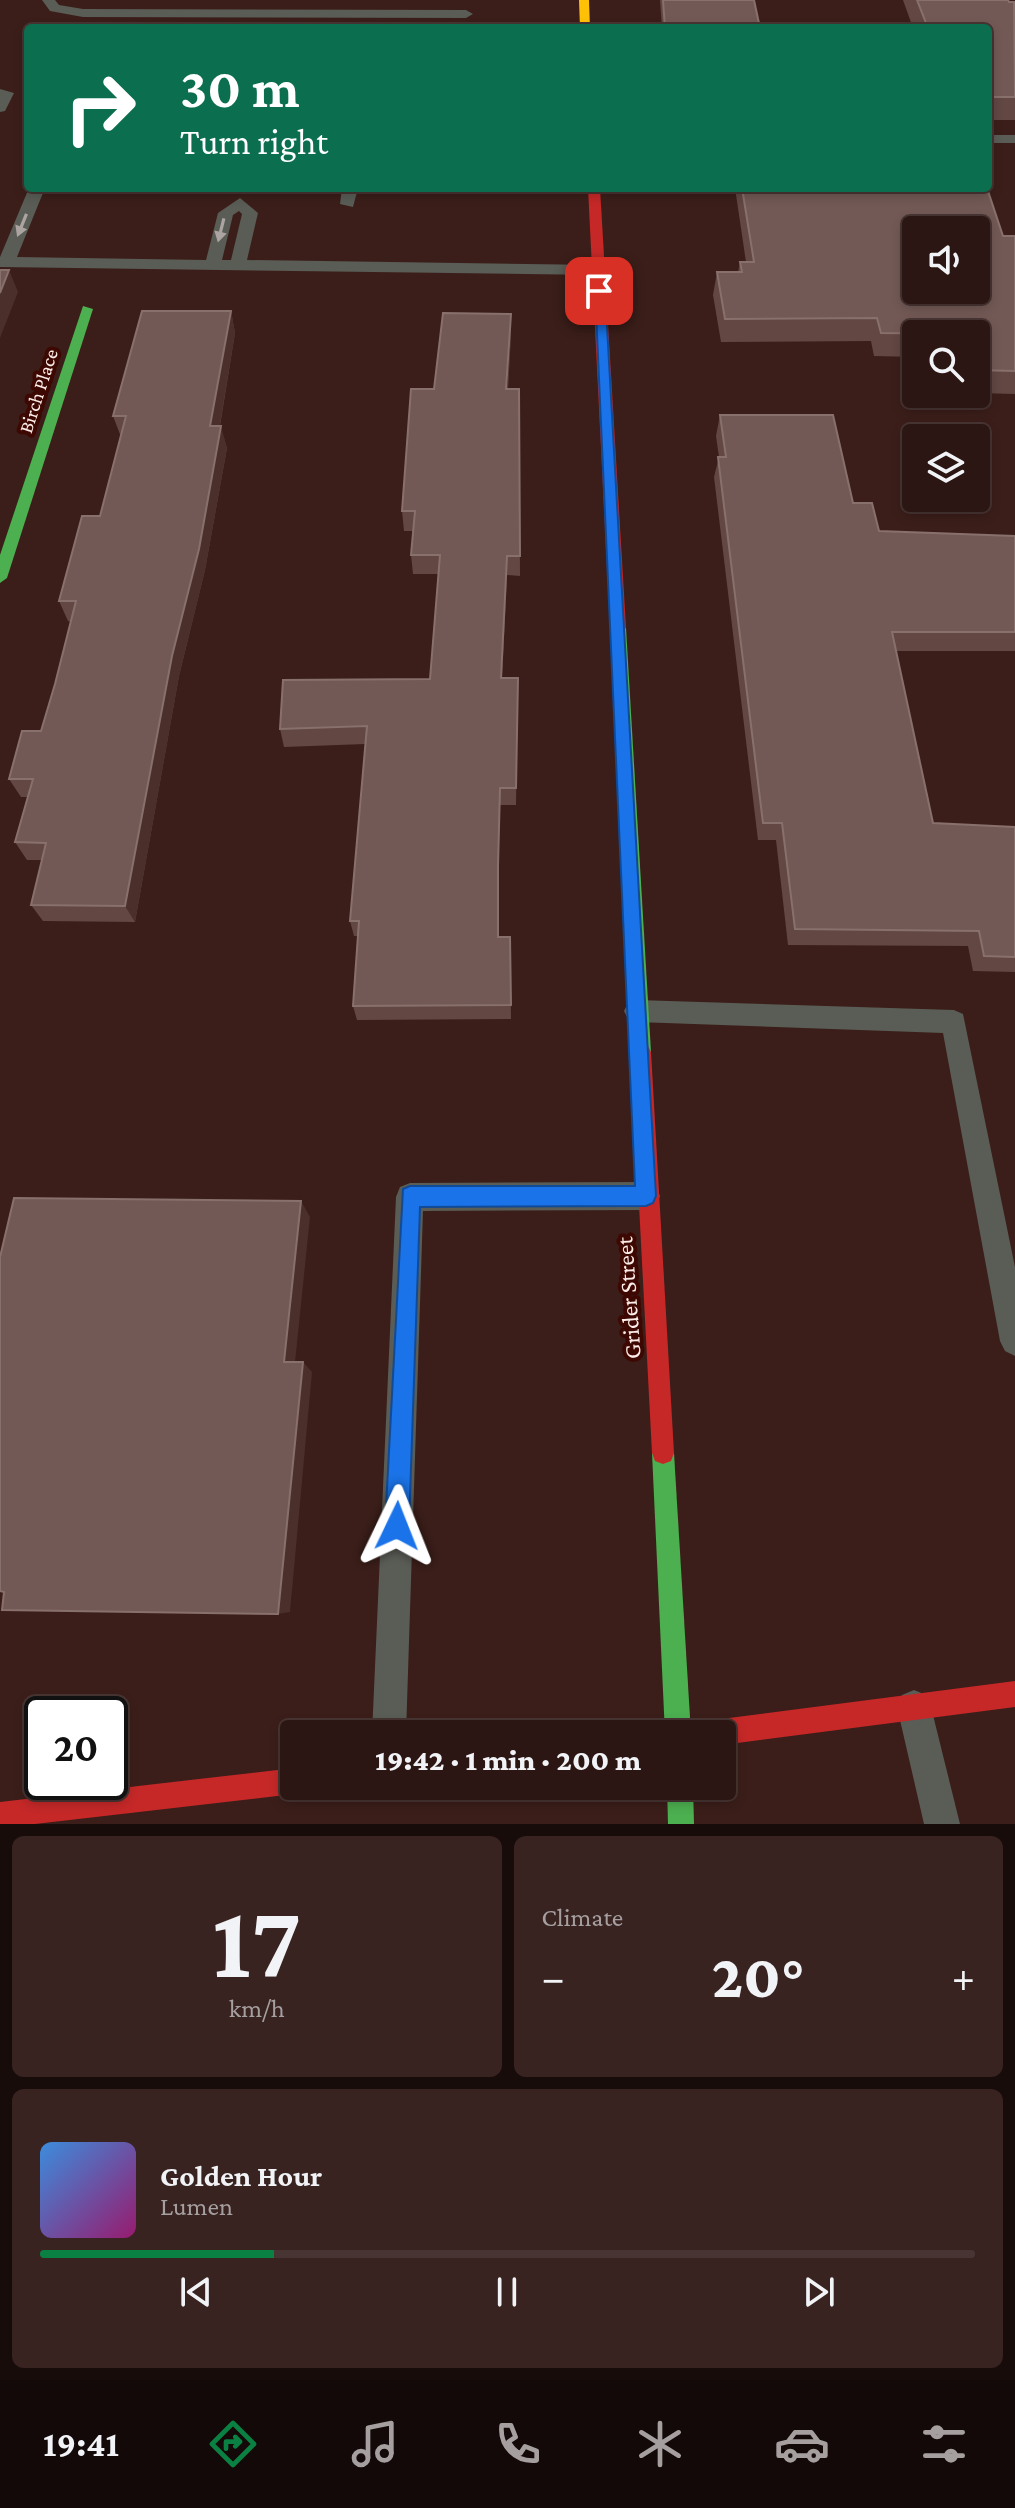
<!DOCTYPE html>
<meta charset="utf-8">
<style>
:root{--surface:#2c1613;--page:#382321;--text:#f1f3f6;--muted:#a69fa0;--line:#483533;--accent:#0b8043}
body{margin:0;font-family:"Crimson Pro",serif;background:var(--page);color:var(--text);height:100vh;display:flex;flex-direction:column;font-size:30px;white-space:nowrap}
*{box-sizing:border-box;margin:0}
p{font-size:26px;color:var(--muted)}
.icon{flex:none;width:44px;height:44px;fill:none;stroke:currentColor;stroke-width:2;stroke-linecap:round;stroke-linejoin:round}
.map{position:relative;height:1824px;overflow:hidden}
.side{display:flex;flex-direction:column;gap:12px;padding:12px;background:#180c0a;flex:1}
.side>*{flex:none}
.guide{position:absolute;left:24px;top:24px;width:968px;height:168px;border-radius:8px;box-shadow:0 4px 12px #0003,0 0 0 2px var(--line);background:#0b6e4f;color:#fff;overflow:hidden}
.tools{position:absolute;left:902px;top:216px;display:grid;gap:16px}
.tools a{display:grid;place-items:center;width:88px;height:88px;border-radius:8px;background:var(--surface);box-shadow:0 4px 12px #0003,0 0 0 2px var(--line);font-size:40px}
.speed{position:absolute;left:24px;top:1696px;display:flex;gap:16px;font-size:40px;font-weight:700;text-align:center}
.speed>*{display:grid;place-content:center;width:104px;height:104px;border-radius:50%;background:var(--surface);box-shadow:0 4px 12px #0003,0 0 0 2px var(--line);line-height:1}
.speed .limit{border:4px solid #111;border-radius:12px;background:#fff;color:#111}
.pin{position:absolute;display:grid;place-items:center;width:68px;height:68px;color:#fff;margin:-34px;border-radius:16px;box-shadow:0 4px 12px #0006}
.me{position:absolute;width:88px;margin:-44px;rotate:2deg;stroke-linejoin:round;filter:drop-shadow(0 0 6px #0008)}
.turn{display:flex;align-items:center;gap:28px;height:168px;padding:0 24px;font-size:36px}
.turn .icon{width:104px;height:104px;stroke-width:2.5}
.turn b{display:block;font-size:56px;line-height:68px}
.big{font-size:60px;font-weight:800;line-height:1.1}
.side .tile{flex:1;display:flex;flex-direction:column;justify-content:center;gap:12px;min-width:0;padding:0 28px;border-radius:12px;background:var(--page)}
.side .dial{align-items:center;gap:0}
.dial b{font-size:104px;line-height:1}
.song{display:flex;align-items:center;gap:24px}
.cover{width:96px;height:96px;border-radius:12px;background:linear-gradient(135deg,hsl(210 70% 55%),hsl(320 70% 35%))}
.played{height:8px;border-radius:4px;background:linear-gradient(90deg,var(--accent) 25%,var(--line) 25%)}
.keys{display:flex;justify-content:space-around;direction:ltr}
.heat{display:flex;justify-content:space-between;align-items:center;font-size:44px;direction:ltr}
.side .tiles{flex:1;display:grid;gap:12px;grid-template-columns:1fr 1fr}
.tile:last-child{grid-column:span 2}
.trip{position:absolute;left:280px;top:1720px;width:456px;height:80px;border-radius:8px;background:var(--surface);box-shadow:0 4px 12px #0003,0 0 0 2px var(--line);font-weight:800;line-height:80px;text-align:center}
.tab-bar{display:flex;height:128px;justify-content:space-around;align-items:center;background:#120908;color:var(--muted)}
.tab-bar .icon{width:56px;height:56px}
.tab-bar .on{color:var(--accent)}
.tab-bar b{font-size:36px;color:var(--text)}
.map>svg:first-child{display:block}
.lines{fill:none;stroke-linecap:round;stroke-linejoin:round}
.lane{fill:#5a5c56;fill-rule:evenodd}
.fast{fill:#4caf50;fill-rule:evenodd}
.slow{fill:#ffc107;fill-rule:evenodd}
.jam{fill:#c62828;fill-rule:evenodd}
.wall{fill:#624743}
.shaded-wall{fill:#4b2f2a}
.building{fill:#725955;stroke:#88706c;stroke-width:2;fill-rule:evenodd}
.oneway{fill:#aba4a0}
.route{fill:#1a73e8;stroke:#114b97;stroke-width:2}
.labels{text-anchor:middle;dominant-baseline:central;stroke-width:8;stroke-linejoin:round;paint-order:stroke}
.far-street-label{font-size:20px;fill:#fcedea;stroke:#3e0802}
.street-label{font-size:24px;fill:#fcedea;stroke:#3e0802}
</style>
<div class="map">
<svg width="1015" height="1824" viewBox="0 0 1015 1824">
<rect width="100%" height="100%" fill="#3b1e19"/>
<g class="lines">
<g class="lane">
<path d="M42,0H55L59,5L83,9L466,10L473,14L466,18L83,17L50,11Z"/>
<path d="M0,89L14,93L5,111L0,112Z"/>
<rect x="988" y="135" width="27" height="8"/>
<path d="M29,188H45L17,257L206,260L218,213L240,198L258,213L247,260L598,265L606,270L598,275L0,267V257ZM239,211L242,214L231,260H222L233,215Z"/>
<path d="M342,188H358L353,207L340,204Z"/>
<path d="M637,1000L954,1010L963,1014L1015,1267V1356L1005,1351L1000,1341L943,1033L637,1022L628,1019L624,1011L628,1003Z"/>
<path d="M646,1182L656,1186L660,1196L656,1206L646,1210L423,1211L406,1734H372L396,1197L400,1187L410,1183Z"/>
<path d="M914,1690L926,1695L931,1707L960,1824H924L897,1707L902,1695Z"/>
</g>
<g class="fast">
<path d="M83,306L93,309L7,578L0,583V555Z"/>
<path d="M618,622L626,628L651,1052L648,1058L641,1061L634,1058L631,1052L610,628Z"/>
<path d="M663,1442L671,1445L674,1453L691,1734H665L652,1453L655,1445Z"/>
<path d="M667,1786H693L694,1824H668Z"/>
</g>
<path class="slow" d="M579,0H589L590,28H580Z"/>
<g class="jam">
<path d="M588,188H600L626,628L618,634L610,628Z"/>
<path d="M641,1043L648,1046L651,1052L674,1453L671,1461L663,1464L655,1461L652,1453L631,1052L634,1046Z"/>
<path d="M1015,1681V1707L722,1745V1734H693L697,1725L706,1721Z"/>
<path d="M294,1768V1786H305L303,1790L294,1794L35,1824H0V1802Z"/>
</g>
</g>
<g class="wall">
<path d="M660,0H754L760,28H662Z"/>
<path d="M903,0H1008L1009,2L1015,3V120H988V28H913Z"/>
<path d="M735,188H987L1003,236H1015V394L976,393V334H916V357L874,356L871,341L721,342L713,295L717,272H738L740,262H746Z"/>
<path d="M231,311L235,333L220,426L227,448L205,570L179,676L135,922L43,921L31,905L42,860H27L15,842L28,797H21L9,779L41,731L55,684L71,622L68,621L59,601L100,516L121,437L113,416Z"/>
<path d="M511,335L508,389H519L520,576L507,575L502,678H518L516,805H500L498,882V937H510L511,1019L357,1020L353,1006L358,936H354L350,921L365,744L284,747L280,729L430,679L438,574H413L411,555L413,531H404L402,511L434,389Z"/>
<path d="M720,415L853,503L879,531L1015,536V651H896L933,823L1015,827V972L973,971L968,946L788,945L776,840H758L714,477L719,457L716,436Z"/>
</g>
<g class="shaded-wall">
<path d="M9,270L18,292L0,338V293Z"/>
<path d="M231,311L235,333L216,448L210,426Z"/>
<path d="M511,314V335L506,409V389Z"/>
<path d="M221,426L227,448L205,570L179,676L135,922L125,906L172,656Z"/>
<path d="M507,556V575L501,697V678Z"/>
<path d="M301,1201L310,1217L294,1372L284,1362Z"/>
<path d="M303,1362L312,1372L290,1612L278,1614Z"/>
</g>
<g class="building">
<path d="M663,0H754L760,28H665Z"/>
<path d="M917,0H1008L1009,2H1014L1015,97H988V28H928Z"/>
<path d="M742,188H987L1003,236H1015V371L976,370V334L881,333L877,318L725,319L717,272H742L740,262H754ZM916,230H976V290H916Z"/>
<path d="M0,270H9L0,293Z"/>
<path d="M142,311H231L210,426H221L199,549L172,656L125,906L31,905L46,843L15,842L33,779H9L22,731H41L55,684L76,601H59L82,516H100L126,416H113Z"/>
<path d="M443,313L511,314L506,389H519L520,556H507L501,678H518L516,788H500L498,866V937H510L511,1005L353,1006L359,921H350L367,726L280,729L283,680L430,679L440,555H411L415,511H402L411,389H434Z"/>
<path d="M720,415H833L853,503H872L879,531L1015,536V632H892L933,823L1015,827V957L984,956L979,931L795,929L782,823H763L718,457H726Z"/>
<path d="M14,1198L301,1201L284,1362H303L278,1614L2,1610L4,1592L0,1591V1257Z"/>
</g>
<defs><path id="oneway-solid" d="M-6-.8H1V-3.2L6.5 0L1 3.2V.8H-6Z" transform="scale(2)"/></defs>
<g class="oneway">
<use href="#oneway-solid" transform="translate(22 225) rotate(112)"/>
<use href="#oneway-solid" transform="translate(221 230) rotate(104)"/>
</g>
<path class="route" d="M595,289L605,291L656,1196L653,1203L646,1206L420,1207L409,1526L406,1535L397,1538L389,1535L385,1526L403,1189L410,1186H635Z"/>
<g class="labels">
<g class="far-street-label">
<text transform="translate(38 391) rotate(-72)">Birch Place</text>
</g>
<g class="street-label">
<text transform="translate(628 1298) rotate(-94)">Grider Street</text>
</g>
</g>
</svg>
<div class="tools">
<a><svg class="icon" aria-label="sound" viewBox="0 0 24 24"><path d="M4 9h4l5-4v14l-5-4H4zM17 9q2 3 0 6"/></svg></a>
<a><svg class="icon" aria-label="search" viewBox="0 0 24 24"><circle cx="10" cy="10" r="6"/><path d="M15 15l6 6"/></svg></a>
<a><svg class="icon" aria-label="layers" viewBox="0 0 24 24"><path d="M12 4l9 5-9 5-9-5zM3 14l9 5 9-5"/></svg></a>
</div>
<div class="speed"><div class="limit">20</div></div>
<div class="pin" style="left:599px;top:291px;background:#d93025"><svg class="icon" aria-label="arrive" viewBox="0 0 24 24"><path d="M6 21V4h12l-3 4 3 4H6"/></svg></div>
<svg class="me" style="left:397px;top:1526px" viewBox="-20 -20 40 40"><path d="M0-17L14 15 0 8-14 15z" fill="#1a73e8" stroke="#fff" stroke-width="4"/></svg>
<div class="trip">19:42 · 1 min · 200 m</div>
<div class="guide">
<div class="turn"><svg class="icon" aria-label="right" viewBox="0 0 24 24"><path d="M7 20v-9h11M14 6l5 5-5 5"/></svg><div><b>30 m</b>Turn right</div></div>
</div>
</div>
<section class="side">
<div class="tiles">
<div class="tile dial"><b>17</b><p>km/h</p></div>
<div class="tile"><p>Climate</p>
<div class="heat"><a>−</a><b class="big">20°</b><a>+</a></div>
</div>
<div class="tile">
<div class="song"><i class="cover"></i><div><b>Golden Hour</b><p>Lumen</p></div></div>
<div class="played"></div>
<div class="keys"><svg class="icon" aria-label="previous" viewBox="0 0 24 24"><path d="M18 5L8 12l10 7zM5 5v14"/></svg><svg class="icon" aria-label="pause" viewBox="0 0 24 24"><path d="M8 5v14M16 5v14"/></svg><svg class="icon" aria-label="next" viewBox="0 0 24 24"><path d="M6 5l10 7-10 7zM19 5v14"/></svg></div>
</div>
</div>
</section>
<nav class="tab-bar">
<b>19:41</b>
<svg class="icon on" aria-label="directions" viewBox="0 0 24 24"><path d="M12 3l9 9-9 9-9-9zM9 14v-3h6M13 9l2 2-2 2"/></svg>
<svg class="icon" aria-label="music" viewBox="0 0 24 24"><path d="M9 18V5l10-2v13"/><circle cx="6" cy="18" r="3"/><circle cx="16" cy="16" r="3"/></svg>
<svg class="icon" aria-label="phone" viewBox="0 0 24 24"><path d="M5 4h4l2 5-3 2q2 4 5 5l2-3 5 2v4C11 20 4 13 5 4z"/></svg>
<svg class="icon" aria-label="climate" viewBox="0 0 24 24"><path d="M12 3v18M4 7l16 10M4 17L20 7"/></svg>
<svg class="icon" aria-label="car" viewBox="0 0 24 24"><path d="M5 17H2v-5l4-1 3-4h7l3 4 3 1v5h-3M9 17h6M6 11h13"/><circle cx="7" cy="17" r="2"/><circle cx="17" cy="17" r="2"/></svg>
<svg class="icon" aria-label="filters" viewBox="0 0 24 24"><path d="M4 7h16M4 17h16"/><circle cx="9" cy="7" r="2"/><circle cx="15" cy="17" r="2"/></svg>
</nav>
